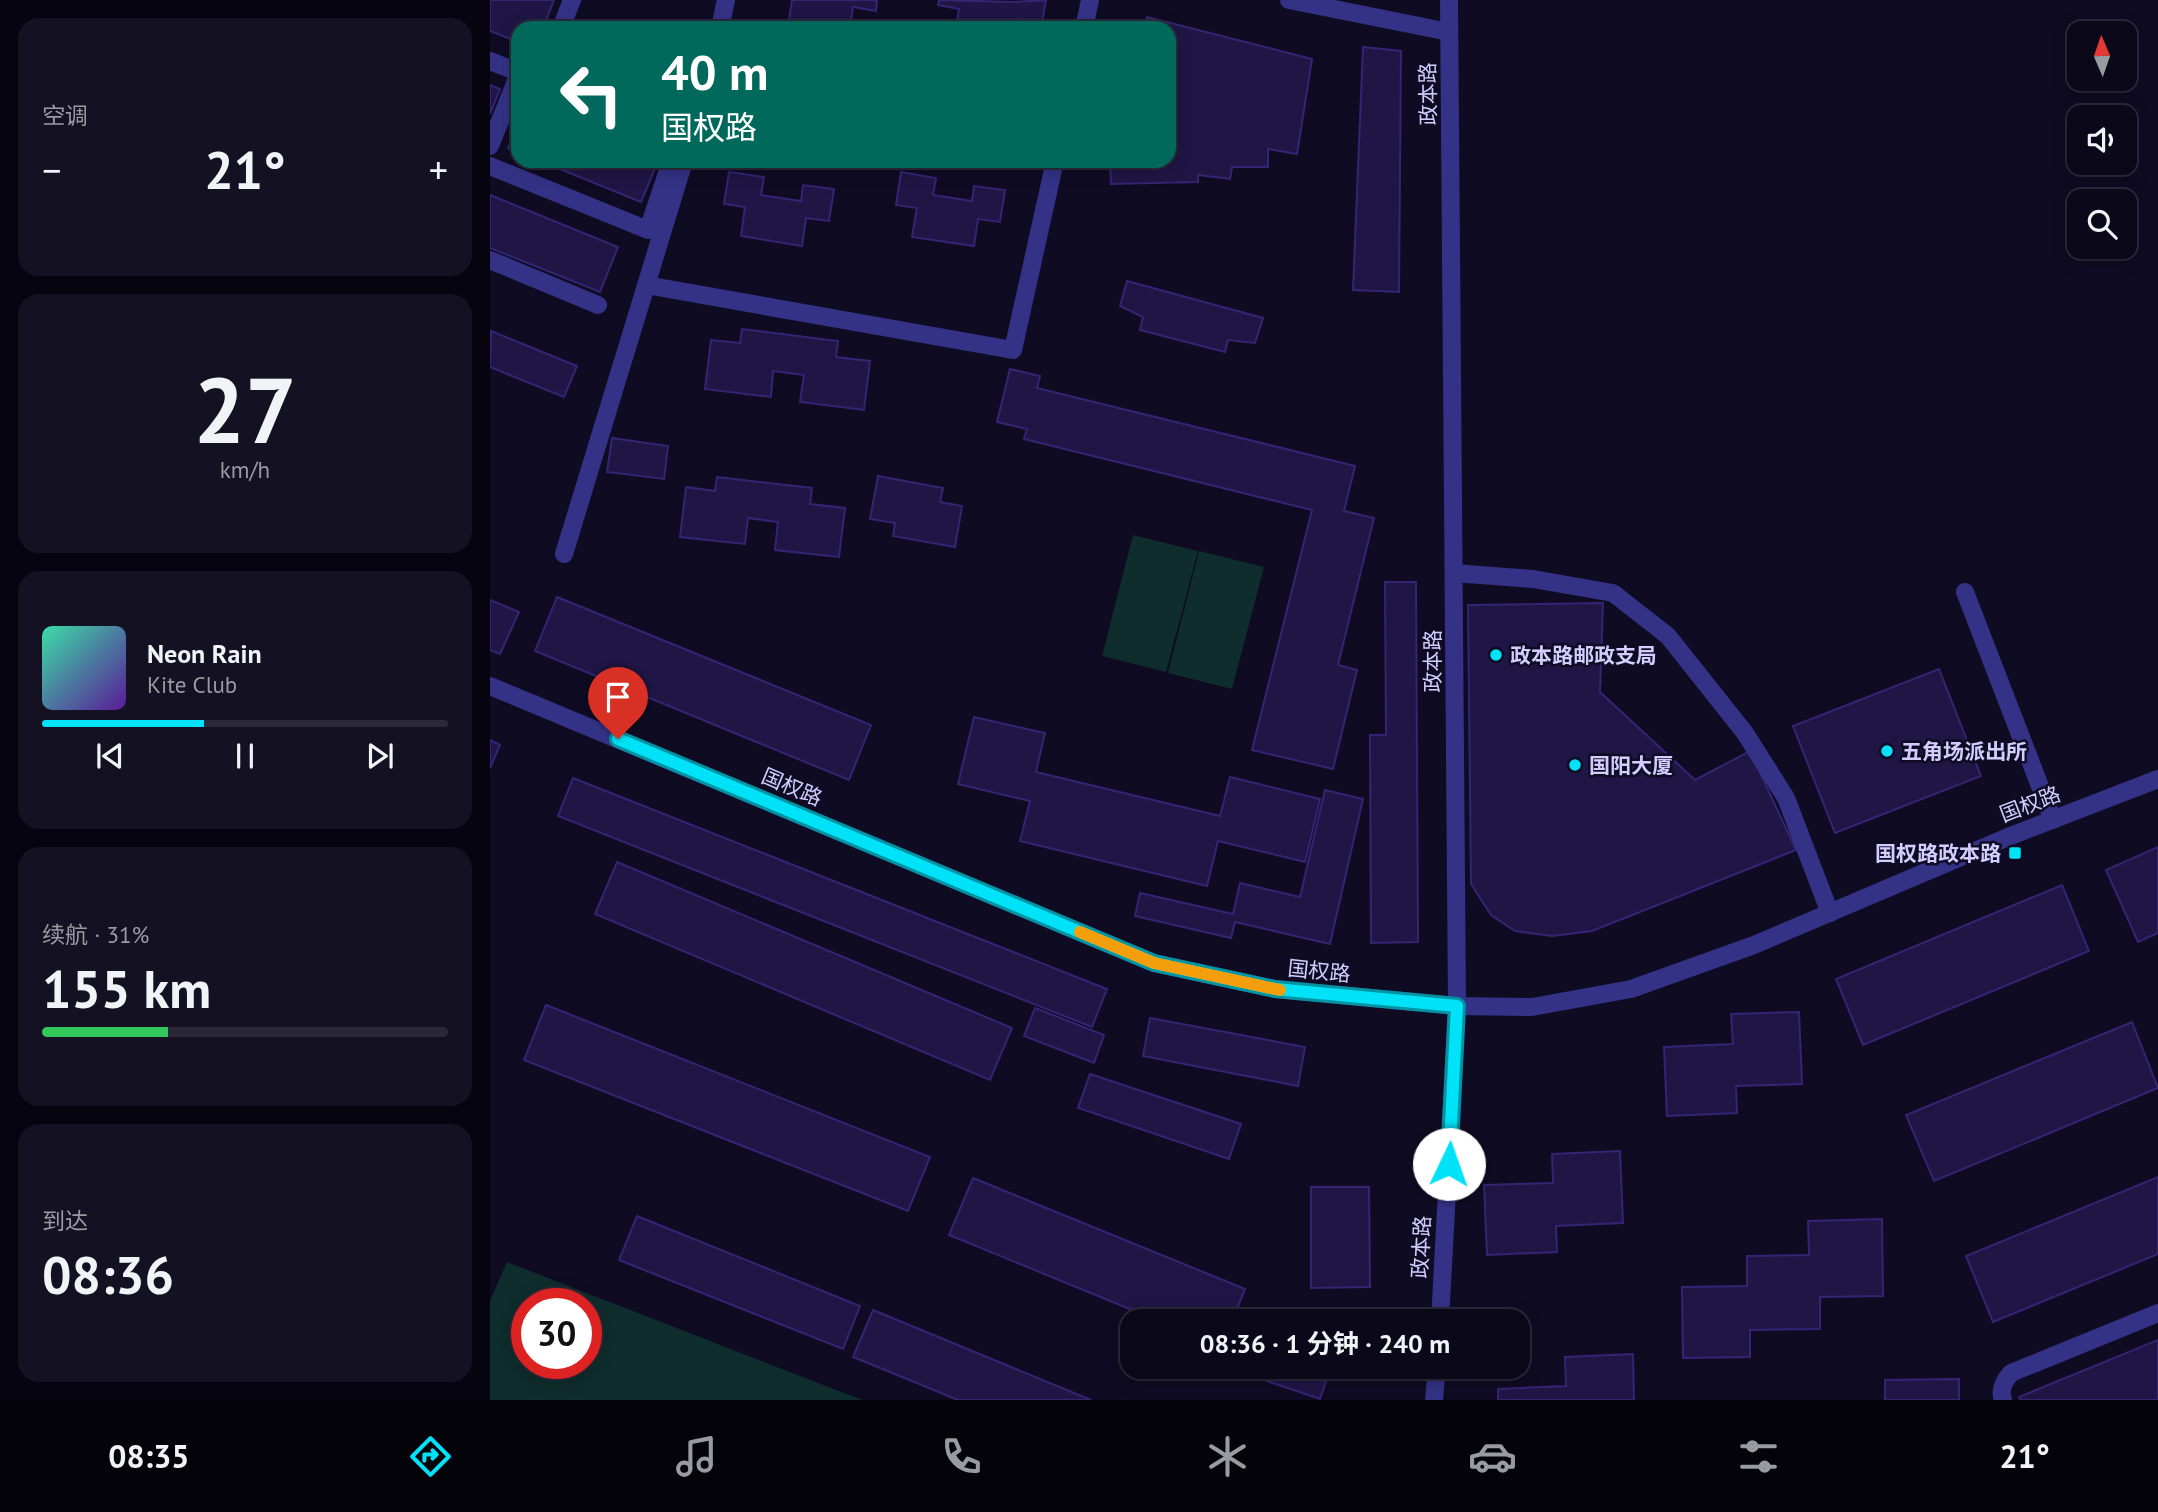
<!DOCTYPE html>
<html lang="zh">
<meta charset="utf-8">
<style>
:root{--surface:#0b081a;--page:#141123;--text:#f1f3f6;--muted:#9a9aa2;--line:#2b2939;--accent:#00e2f8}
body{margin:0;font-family:"PT Sans","Noto Sans SC",sans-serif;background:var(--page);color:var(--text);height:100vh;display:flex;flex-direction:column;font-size:26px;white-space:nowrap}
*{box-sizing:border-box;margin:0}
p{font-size:23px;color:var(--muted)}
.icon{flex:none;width:38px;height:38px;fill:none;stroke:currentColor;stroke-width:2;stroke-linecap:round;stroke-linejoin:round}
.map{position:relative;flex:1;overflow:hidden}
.sheet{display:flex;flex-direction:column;gap:18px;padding:18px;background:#06040e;width:490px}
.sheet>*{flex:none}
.guide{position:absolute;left:21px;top:21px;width:665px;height:147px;border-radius:21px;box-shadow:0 4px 18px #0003,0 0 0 2px var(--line);background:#00695c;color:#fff;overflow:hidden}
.needle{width:46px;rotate:358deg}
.tools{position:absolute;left:1577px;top:21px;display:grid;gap:14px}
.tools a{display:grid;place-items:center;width:70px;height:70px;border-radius:14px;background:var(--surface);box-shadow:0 4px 18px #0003,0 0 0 2px var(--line);font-size:35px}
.speed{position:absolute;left:21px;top:1288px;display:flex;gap:14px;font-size:35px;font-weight:700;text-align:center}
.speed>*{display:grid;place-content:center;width:91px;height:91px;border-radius:50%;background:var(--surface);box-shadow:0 4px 18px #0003,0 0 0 2px var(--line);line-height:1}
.speed .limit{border:10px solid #d22;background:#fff;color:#111}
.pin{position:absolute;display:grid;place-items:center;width:60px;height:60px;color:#fff;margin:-72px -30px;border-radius:50% 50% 50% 0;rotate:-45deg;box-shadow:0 0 7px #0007}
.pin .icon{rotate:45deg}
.me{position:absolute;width:77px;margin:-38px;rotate:3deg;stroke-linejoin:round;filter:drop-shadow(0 0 5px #0008)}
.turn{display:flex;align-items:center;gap:24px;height:147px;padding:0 35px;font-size:32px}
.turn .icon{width:91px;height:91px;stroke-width:2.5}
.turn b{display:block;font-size:49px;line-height:60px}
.big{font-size:52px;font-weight:700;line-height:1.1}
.sheet .widget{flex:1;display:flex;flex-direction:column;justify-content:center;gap:10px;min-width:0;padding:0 24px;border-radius:21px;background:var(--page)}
.sheet .dial{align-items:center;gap:0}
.dial b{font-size:91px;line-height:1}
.song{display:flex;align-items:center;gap:21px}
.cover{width:84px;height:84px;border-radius:10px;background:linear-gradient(135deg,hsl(160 70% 55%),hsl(270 70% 35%))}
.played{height:7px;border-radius:4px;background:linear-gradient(90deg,var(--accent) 40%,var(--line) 40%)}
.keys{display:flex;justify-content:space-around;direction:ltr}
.heat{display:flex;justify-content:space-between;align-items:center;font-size:38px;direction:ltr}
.charge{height:10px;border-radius:5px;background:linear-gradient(90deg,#34c759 31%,var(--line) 0)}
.trip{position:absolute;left:630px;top:1309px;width:410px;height:70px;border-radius:21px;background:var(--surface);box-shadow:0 4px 18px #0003,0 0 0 2px var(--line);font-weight:700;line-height:70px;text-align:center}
.tabs{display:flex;height:112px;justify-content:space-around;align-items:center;background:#04030a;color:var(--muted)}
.tabs .icon{width:49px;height:49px}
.tabs .current{color:var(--accent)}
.tabs b{font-size:32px;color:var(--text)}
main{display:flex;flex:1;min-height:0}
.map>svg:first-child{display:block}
.green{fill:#0e2d2c;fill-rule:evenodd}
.building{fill:#1f1645;stroke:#342574;stroke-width:2}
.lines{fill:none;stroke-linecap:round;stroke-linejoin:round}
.minor{stroke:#343286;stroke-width:18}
.route-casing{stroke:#0093a1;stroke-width:18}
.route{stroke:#00e2f8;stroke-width:12}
.slow{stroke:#f59e0b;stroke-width:12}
.poi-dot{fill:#00e2f8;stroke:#0f0b23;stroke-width:2.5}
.labels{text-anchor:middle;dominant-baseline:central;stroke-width:5;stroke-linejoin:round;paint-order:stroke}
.street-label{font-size:21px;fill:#d2cdff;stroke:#0f0b23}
.poi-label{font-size:21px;font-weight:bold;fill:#d2cdff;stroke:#0f0b23;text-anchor:start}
</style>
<main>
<section class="sheet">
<div class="widget"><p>空调</p>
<div class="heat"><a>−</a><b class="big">21°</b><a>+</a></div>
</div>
<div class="widget dial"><b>27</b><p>km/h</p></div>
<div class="widget">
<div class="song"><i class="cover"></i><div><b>Neon Rain</b><p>Kite Club</p></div></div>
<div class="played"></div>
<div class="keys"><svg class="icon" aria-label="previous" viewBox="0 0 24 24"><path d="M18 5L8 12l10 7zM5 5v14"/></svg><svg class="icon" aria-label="pause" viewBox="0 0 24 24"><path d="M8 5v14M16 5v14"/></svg><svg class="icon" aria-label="next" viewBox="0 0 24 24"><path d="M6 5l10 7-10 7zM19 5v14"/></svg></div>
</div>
<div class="widget"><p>续航 · 31%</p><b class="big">155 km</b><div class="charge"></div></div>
<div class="widget"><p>到达</p><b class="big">08:36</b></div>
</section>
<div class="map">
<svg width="1668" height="1400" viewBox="0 0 1668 1400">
<rect width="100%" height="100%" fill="#0f0b23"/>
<g class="green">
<path d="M643,535L708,551L676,672L612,656Z"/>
<path d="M709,551L774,567L742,689L678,673Z"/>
<path d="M17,1262L372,1400H0V1301ZM37,1304H96V1363H37Z"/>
</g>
<g class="building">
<path d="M0,0H64L53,28H28V42L0,31Z"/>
<path d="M302,0H387L386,11L363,7L360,28L298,26Z"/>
<path d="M449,0L524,2L556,0L552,23L530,19L529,28H466L469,9L448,5Z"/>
<path d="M657,17L822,59L807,154L778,149V167H742L740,179L708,175V182L621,184L620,161H679V28H657Z"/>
<path d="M100,22L118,28H98Z"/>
<path d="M873,47L911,51L909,292L863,290Z"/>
<path d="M0,85L10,89L0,114Z"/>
<path d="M28,125V152L18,148Z"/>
<path d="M50,161H168L151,202Z"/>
<path d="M239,172L274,177L271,195L311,201L313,185L344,189L339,221L316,218L312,246L251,236L255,207L234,204Z"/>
<path d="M411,172L446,178L443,195L482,201L484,186L515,190L510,222L488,219L484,246L422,237L427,208L406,205Z"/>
<path d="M0,195L128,247L110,292L0,248Z"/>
<path d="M637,281L773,318L765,343L738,340L735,352L650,330L653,317L630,306Z"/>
<path d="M252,329L348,341L346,357L380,361L374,410L310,402L314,375L283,371L281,397L215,389L221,340L250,343Z"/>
<path d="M1,331L87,366L74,397L0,367Z"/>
<path d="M520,369L550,376L547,388L865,466L854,511L884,518L848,665L867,670L843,769L762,750L822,510L534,439L537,429L507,422Z"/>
<path d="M122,438L178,446L174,479L117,472Z"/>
<path d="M388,476L453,488L450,502L472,506L465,547L403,536L405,523L380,519Z"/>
<path d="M227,477L322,488L320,504L355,508L349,557L285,550L288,522L258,518L255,544L190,537L196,487L225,491Z"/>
<path d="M895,582H926L928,942L881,943L880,735H896Z"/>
<path d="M67,597L381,725L359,780L45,651Z"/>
<path d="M0,600L29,612L10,654L0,650Z"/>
<path d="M1113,603L1110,692L1205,780L1260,751L1306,850L1102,931L1062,936L1025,931L1001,915L981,884L978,605Z"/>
<path d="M1449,669L1491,776L1345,833L1303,726Z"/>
<path d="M484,717L555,733L546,772L730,816L740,777L830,799L815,862L728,841L717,886L530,841L540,801L468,784Z"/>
<path d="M0,740L10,745L0,768Z"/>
<path d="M83,778L617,989L602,1027L68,816Z"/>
<path d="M835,790L873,799L840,944L745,922L741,938L645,916L650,893L743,914L750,883L810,897Z"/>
<path d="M1668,847V933L1648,942L1616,870Z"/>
<path d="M127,862L522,1028L500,1080L105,914Z"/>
<path d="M1572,885L1599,951L1373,1045L1346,979Z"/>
<path d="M56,1005L440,1157L418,1211L34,1060Z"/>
<path d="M545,1008L614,1035L604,1063L534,1036Z"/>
<path d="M1309,1012L1312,1084L1246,1086L1247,1113L1177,1116L1174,1047L1243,1044L1241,1014Z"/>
<path d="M660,1018L815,1047L808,1086L653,1056Z"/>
<path d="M1642,1022L1668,1088L1444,1181L1416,1115Z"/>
<path d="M600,1074L751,1124L739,1159L588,1108Z"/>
<path d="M1130,1151L1133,1223L1066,1226L1067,1252L997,1255L994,1185L1063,1183L1062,1154Z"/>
<path d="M1668,1177V1254L1503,1322L1476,1256Z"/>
<path d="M483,1178L755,1289L742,1321H669L459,1235Z"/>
<path d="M821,1187H879L880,1287L821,1288Z"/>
<path d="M147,1216L370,1306L353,1349L129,1260Z"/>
<path d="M1392,1219L1393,1296L1330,1297V1329L1260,1330V1357L1193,1358L1192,1287L1257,1286V1256L1319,1255L1318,1221Z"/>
<path d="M383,1310L601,1400H468L363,1357Z"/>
<path d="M1668,1340V1400H1530L1529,1397Z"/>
<path d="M1143,1354L1144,1400H1008V1389L1076,1386L1075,1357Z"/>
<path d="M762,1367H841L830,1399L759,1375Z"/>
<path d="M1469,1379V1400H1395V1380Z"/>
</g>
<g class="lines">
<g class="minor">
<path d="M799,0L959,32"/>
<path d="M71,28L82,0"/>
<path d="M230,28L236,0"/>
<path d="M594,28L600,0"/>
<path d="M0,61L28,72"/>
<path d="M0,146L28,76"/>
<path d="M0,166L158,230L181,161"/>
<path d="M0,260L108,305"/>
<path d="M156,285L523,350L565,161"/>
<path d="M74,554L194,161"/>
<path d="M964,573L1043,579L1123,593L1178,636L1255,733L1296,798L1340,913"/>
<path d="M1475,592L1563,820"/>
<path d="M0,686L664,963L785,989L967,1006L1042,1007L1141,989L1264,945L1518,837L1668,779"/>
<path d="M950,1321L967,1006L959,0"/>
<path d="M944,1400L947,1367"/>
<path d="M1513,1400C1509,1390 1514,1381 1521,1373L1668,1313"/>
</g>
</g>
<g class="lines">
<g class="route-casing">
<path id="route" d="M128,739L664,963L785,989L967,1006L959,1164"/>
</g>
<use href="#route" class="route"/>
<path class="slow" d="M590,932L664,963L790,990"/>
</g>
<g class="poi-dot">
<circle cx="1006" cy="655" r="7"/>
<circle cx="1397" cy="751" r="7"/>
<circle cx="1085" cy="765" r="7"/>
<rect x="1518" y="846" width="14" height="14" rx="3.5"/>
</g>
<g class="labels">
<g class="street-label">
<text transform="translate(938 94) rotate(-91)">政本路</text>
<text transform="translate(942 661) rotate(-90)">政本路</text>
<text transform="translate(302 787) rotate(23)">国权路</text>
<text transform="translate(1540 804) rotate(-21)">国权路</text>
<text transform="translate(829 971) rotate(6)">国权路</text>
<text transform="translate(931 1247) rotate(-87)">政本路</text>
</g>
<g class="poi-label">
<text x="1020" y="655">政本路邮政支局</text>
<text x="1411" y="751">五角场派出所</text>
<text x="1099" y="765">国阳大厦</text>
<text x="1511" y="853" text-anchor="end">国权路政本路</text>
</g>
</g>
</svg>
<div class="tools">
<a><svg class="needle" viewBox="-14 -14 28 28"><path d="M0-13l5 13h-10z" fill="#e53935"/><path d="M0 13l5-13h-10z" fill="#9a9aa2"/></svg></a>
<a><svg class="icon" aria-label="sound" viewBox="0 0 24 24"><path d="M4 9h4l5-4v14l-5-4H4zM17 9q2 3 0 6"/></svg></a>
<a><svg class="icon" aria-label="search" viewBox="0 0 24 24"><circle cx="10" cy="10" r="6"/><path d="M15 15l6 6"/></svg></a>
</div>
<div class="speed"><div class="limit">30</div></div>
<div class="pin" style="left:128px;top:739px;background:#d93025"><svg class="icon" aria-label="arrive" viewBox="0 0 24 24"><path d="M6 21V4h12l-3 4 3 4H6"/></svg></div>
<svg class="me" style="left:959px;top:1164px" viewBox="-20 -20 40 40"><circle r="19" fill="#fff"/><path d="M0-13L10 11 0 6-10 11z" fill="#00e2f8"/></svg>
<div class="trip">08:36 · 1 分钟 · 240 m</div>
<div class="guide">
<div class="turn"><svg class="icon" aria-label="left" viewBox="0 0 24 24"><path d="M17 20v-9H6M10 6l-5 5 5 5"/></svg><div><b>40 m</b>国权路</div></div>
</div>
</div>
</main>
<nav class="tabs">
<b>08:35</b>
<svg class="icon current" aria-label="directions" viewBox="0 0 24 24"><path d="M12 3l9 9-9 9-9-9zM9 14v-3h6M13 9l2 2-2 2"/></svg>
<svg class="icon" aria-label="music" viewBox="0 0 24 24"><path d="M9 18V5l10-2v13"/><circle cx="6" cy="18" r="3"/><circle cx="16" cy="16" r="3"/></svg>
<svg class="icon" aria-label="phone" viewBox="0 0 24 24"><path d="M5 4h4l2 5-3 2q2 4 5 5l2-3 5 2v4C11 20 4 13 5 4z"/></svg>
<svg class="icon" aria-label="climate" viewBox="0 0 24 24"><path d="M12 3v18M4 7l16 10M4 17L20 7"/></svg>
<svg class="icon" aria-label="car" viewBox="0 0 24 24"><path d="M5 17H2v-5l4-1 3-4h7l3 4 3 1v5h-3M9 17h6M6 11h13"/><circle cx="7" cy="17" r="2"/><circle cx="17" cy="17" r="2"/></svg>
<svg class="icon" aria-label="filters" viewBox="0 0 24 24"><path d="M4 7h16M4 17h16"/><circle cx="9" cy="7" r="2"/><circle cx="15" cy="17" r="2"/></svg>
<b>21°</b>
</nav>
